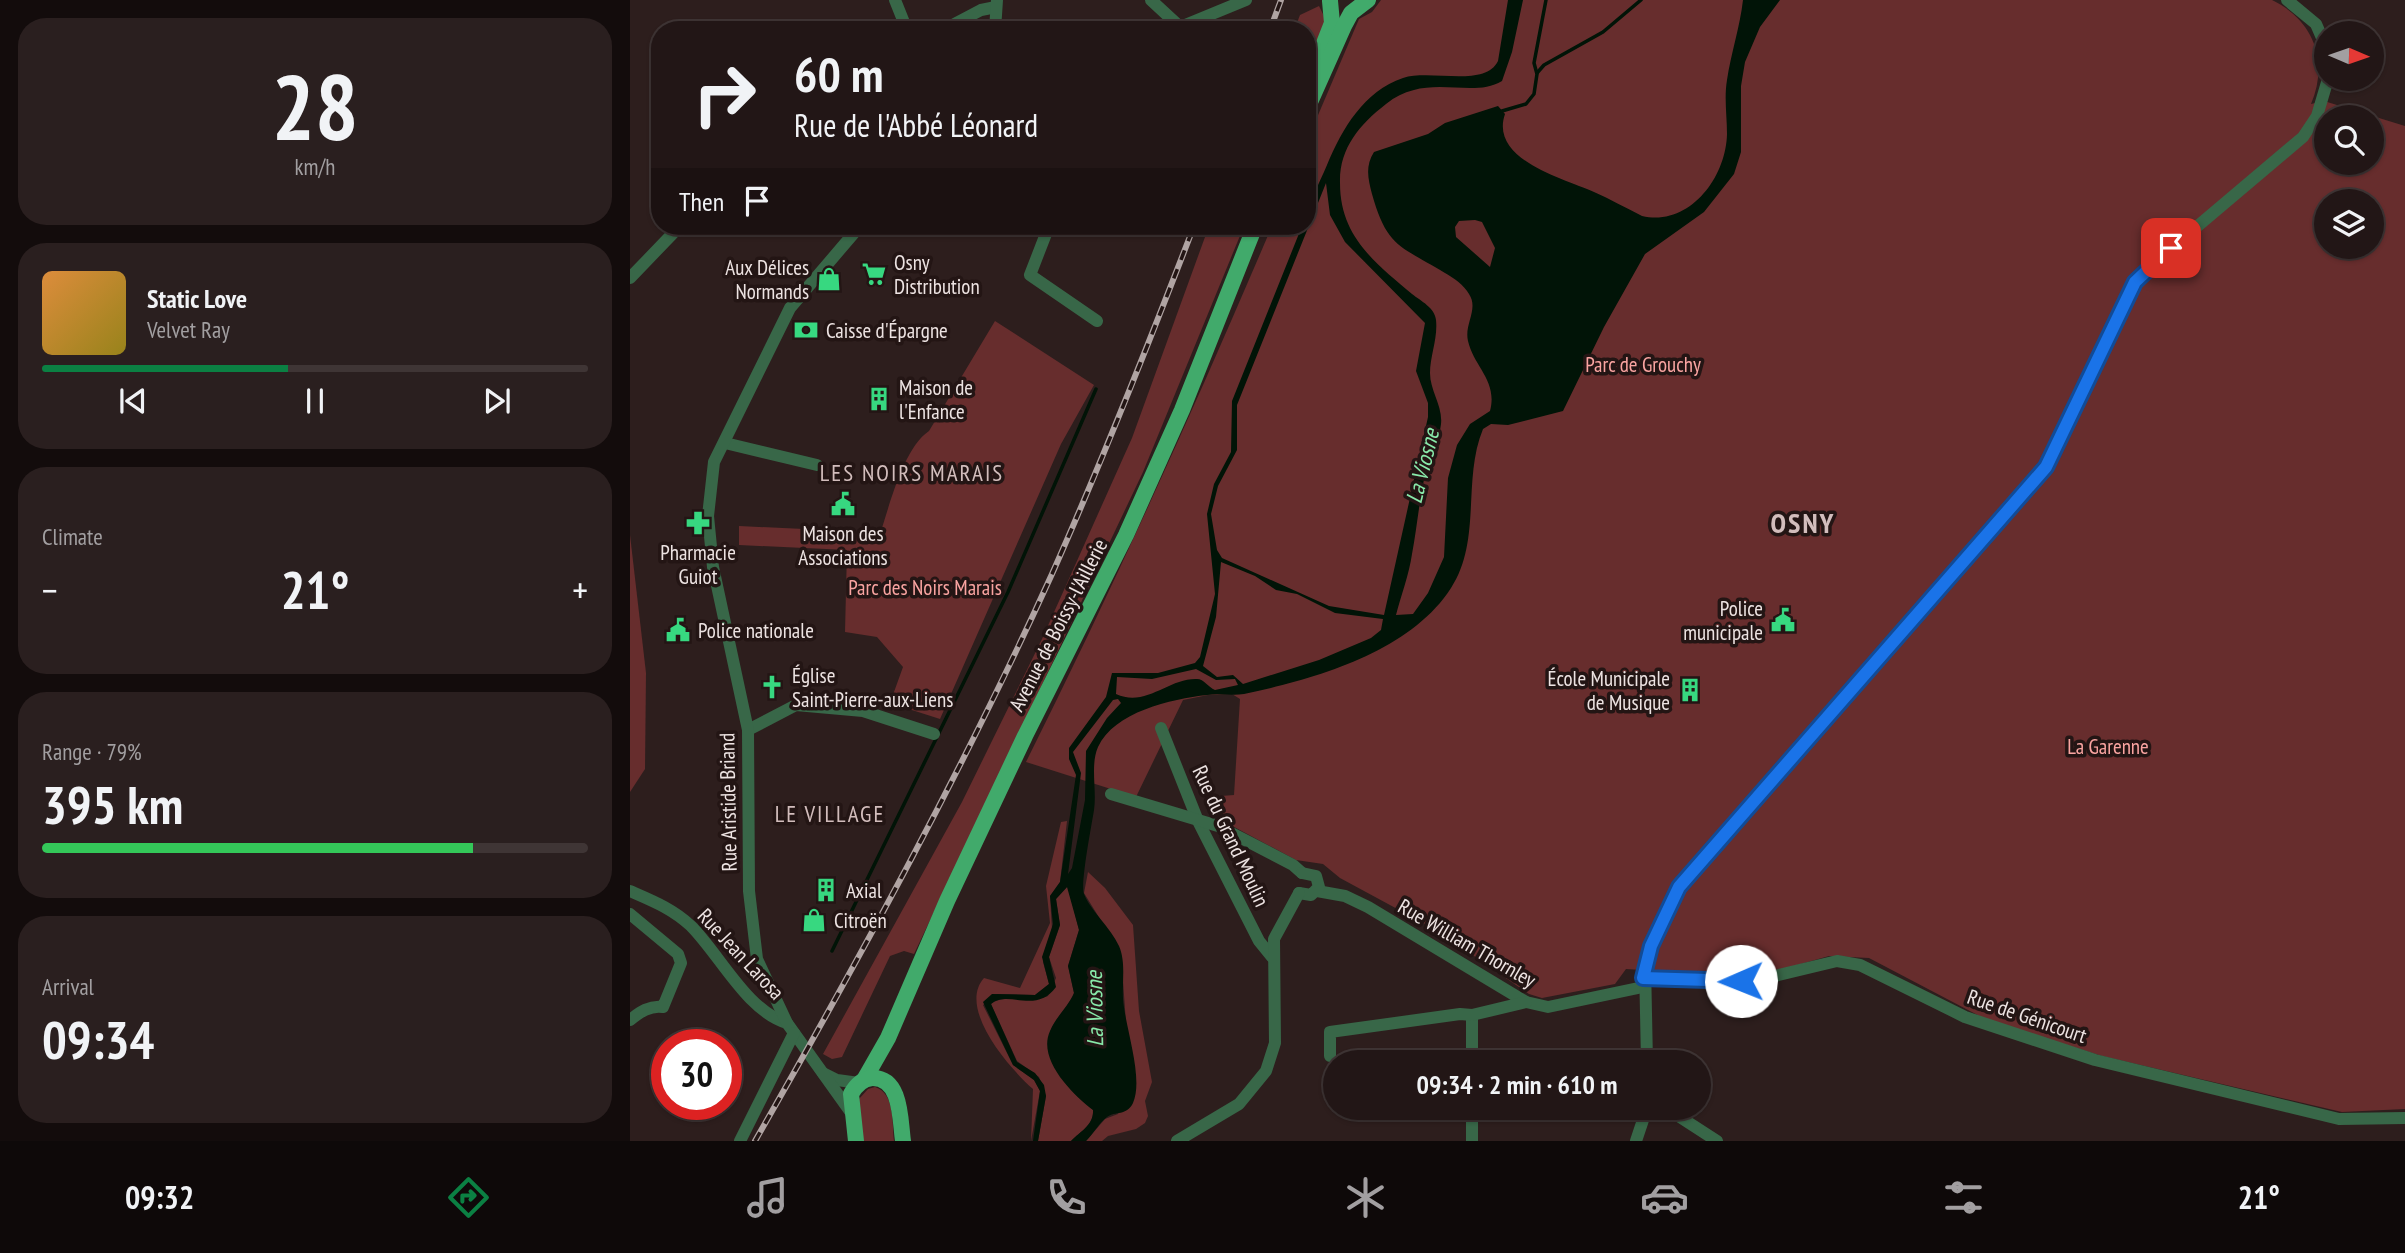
<!DOCTYPE html>
<meta charset="utf-8">
<style>
:root{--surface:#221616;--page:#2a1f1f;--text:#f1f3f6;--muted:#a29fa1;--line:#3f3535;--accent:#0b8043}
body{margin:0;font-family:"PT Sans Narrow",sans-serif;background:var(--page);color:var(--text);height:100vh;display:flex;flex-direction:column;font-size:26px;white-space:nowrap}
*{box-sizing:border-box;margin:0}
p{font-size:23px;color:var(--muted)}
.icon{flex:none;width:38px;height:38px;fill:none;stroke:currentColor;stroke-width:2;stroke-linecap:round;stroke-linejoin:round}
.map{position:relative;flex:1;overflow:hidden}
.drawer{display:flex;flex-direction:column;gap:18px;padding:18px;background:#130c0c;width:630px}
.drawer>*{flex:none}
.hud{position:absolute;left:21px;top:21px;width:665px;height:214px;border-radius:28px;box-shadow:0 2px 5px #0004,0 0 0 2px var(--line);background:#221616;color:var(--text);overflow:hidden}
.needle{width:46px;rotate:92deg}
.controls{position:absolute;left:1684px;top:21px;display:grid;gap:14px}
.controls a{display:grid;place-items:center;width:70px;height:70px;border-radius:50%;background:var(--surface);box-shadow:0 2px 5px #0004,0 0 0 2px var(--line);font-size:35px}
.speed{position:absolute;left:21px;top:1029px;display:flex;gap:14px;font-size:35px;font-weight:700;text-align:center}
.speed>*{display:grid;place-content:center;width:91px;height:91px;border-radius:50%;background:var(--surface);box-shadow:0 2px 5px #0004,0 0 0 2px var(--line);line-height:1}
.speed .limit{border:10px solid #d22;background:#fff;color:#111}
.pin{position:absolute;display:grid;place-items:center;width:60px;height:60px;color:#fff;margin:-30px;border-radius:14px;box-shadow:0 4px 10px #0006}
.me{position:absolute;width:77px;margin:-38px;rotate:269deg;stroke-linejoin:round;filter:drop-shadow(0 0 5px #0008)}
.turn{display:flex;align-items:center;gap:24px;height:147px;padding:0 28px;font-size:32px}
.turn .icon{width:91px;height:91px;stroke-width:2.5}
.turn b{display:block;font-size:49px;line-height:60px}
.then{display:flex;align-items:center;height:66px;padding:0 28px;background:#0003;gap:14px;font-size:26px}
.big{font-size:52px;font-weight:700;line-height:1.1}
.drawer .widget{flex:1;display:flex;flex-direction:column;justify-content:center;gap:10px;min-width:0;padding:0 24px;border-radius:28px;background:var(--page)}
.drawer .dial{align-items:center;gap:0}
.dial b{font-size:91px;line-height:1}
.song{display:flex;align-items:center;gap:21px}
.cover{width:84px;height:84px;border-radius:10px;background:linear-gradient(135deg,hsl(30 70% 55%),hsl(50 70% 35%))}
.played{height:7px;border-radius:4px;background:linear-gradient(90deg,var(--accent) 45%,var(--line) 45%)}
.keys{display:flex;justify-content:space-around;direction:ltr}
.heat{display:flex;justify-content:space-between;align-items:center;font-size:38px;direction:ltr}
.charge{height:10px;border-radius:5px;background:linear-gradient(90deg,#34c759 79%,var(--line) 0)}
.trip{position:absolute;left:693px;top:1050px;width:388px;height:70px;border-radius:35px;background:var(--surface);box-shadow:0 2px 5px #0004,0 0 0 2px var(--line);font-weight:700;line-height:70px;text-align:center}
.menu{display:flex;height:112px;justify-content:space-around;align-items:center;background:#0e0909;color:var(--muted)}
.menu .icon{width:49px;height:49px}
.menu .current{color:var(--accent)}
.menu b{font-size:32px;color:var(--text)}
main{display:flex;flex:1;min-height:0}
.map>svg:first-child{display:block}
.green{fill:#672d2d;fill-rule:evenodd}
.water{fill:#011407;fill-rule:evenodd}
.lines{fill:none;stroke-linecap:round;stroke-linejoin:round}
.stream{stroke:#011407;stroke-width:3.5}
.minor{stroke:#386748;stroke-width:12}
.major{stroke:#41aa6b;stroke-width:16}
.rail-casing{stroke:#b0a4a3;stroke-width:6}
.rail{stroke:#231514;stroke-width:3.5;stroke-dasharray:10;stroke-linecap:butt}
.route-casing{stroke:#114b97;stroke-width:18}
.route{stroke:#1a73e8;stroke-width:12}
.labels{text-anchor:middle;dominant-baseline:central;stroke-width:7;stroke-linejoin:round;paint-order:stroke}
.poi-label{font-size:21px;fill:#ede3e2;stroke:#231514;text-anchor:start}
.park-label{font-size:21px;fill:#faa4a1;stroke:#231514}
.street-label{font-size:21px;fill:#ede3e2;stroke:#231514}
.water-label{font-size:23px;font-style:italic;fill:#89eaaa;stroke:#231514}
.neighbourhood-label{font-size:23px;letter-spacing:2px;fill:#d2bdbc;stroke:#231514}
.district-label{font-size:28px;font-weight:bold;letter-spacing:2px;fill:#d2bdbc;stroke:#231514}
</style>
<main>
<section class="drawer">
<div class="widget dial"><b>28</b><p>km/h</p></div>
<div class="widget">
<div class="song"><i class="cover"></i><div><b>Static Love</b><p>Velvet Ray</p></div></div>
<div class="played"></div>
<div class="keys"><svg class="icon" aria-label="previous" viewBox="0 0 24 24"><path d="M18 5L8 12l10 7zM5 5v14"/></svg><svg class="icon" aria-label="pause" viewBox="0 0 24 24"><path d="M8 5v14M16 5v14"/></svg><svg class="icon" aria-label="next" viewBox="0 0 24 24"><path d="M6 5l10 7-10 7zM19 5v14"/></svg></div>
</div>
<div class="widget"><p>Climate</p>
<div class="heat"><a>−</a><b class="big">21°</b><a>+</a></div>
</div>
<div class="widget"><p>Range · 79%</p><b class="big">395 km</b><div class="charge"></div></div>
<div class="widget"><p>Arrival</p><b class="big">09:34</b></div>
</section>
<div class="map">
<svg width="1775" height="1141" viewBox="0 0 1775 1141">
<rect width="100%" height="100%" fill="#2d1e1d"/>
<g class="green">
<path d="M751,0H1642C1684,20 1699,62 1681,104L1694,101L1775,126V1109L1712,1112L1472,1056L1359,1021L1239,958L1199,956L1125,977L996,969L985,984L912,998L899,994L808,931L710,878L693,864L666,860L593,821L591,796L604,795L610,699L602,694L578,695L553,700L506,797L396,762C484,586 565,407 642,226H677V141L729,19L742,12ZM1696,117H1741V163H1696ZM1696,201H1741V247H1696Z"/>
<path d="M689,6L697,22L677,70V30H658L659,26L665,28L670,15Z"/>
<path d="M579,226H614L513,472L284,954L274,951L260,956L212,1057L202,1059L193,1054L332,802L412,639L502,438Z"/>
<path d="M365,321L464,385L431,444L310,719L260,703L273,667L247,637L215,632L217,550L109,545V526L195,530L249,537C259,508 273,448 299,431Z"/>
<path d="M0,535L16,673L15,769L0,792Z"/>
<path d="M437,821L430,882L420,896L422,929L413,962L419,984L405,995L367,994L353,1005L383,1065L404,1080L410,1091L401,1141L403,1089C379,1068 327,1008 354,978L390,988L420,923L416,886L431,822Z"/>
<path d="M458,872L475,888L503,925L509,1011L522,1082L515,1101L518,1116L515,1123L506,1129L478,1136L472,1141H456L475,1119L488,1114L506,1079L496,1023L491,953L454,893Z"/>
<path d="M438,886L449,930L438,966L444,993C439,1005 429,1014 423,1025C407,1057 440,1092 463,1110C464,1125 451,1131 441,1141H408L416,1096L409,1077L387,1061L361,1004C374,993 401,1004 418,996L426,978L419,957L430,925L426,899Z"/>
<path d="M245,1087C265,1093 262,1123 264,1141H233L229,1099L238,1089Z"/>
</g>
<path class="water" d="M878,0H893L882,52L872,81C840,100 798,71 756,104C729,125 709,149 710,183C710,236 744,262 782,294C791,301 805,308 806,320C808,338 800,356 800,373C800,391 813,406 811,424C809,442 800,458 795,475C789,501 787,528 782,554C779,575 771,595 766,615L783,614L798,593L814,557L818,478L827,445L840,424L860,411C868,381 844,367 838,341C834,324 849,309 839,294C834,285 824,278 815,273C771,246 757,248 742,194C738,179 735,166 744,152L798,134L815,123L868,106L875,114C859,160 935,179 964,192C980,199 996,208 1012,216C1059,227 1096,178 1097,134C1097,116 1094,98 1097,80C1101,53 1110,27 1113,0H1150L1130,27L1115,62L1111,86V152L1104,174L1074,212L1015,254L974,327L933,411L878,425L861,424L853,429C832,480 852,540 821,588C780,652 685,679 614,694C602,696 589,693 577,695C541,699 484,712 468,747C460,765 467,790 464,810C462,823 450,884 454,894C460,910 481,928 489,946C496,962 492,982 493,999C495,1027 514,1078 503,1103C497,1116 485,1111 477,1117C469,1123 463,1134 456,1141H441C451,1131 464,1125 463,1110C442,1094 407,1059 420,1031C426,1017 438,1007 444,993L438,966L449,930L437,887L426,899L430,925L419,957L426,987C406,1015 378,989 361,1004L387,1062L405,1073L414,1085L416,1096L408,1141H403L410,1091L404,1080L383,1065L353,1002L362,994L405,995L419,984L412,957L423,924L420,896L430,882L446,775L439,759V748L476,697L482,673H528L565,663L570,657L585,594L577,514L584,484L601,452L602,401L672,226H677C677,205 689,184 697,165C712,129 734,91 773,78C801,69 855,88 868,61ZM696,183L700,215L715,242L795,323L786,371L798,403V417L754,615L699,606L592,558L587,550L581,514L588,486L607,450V405ZM845,220L852,222L865,248L860,267L826,237L825,227L829,221ZM591,562L625,576L646,590L667,594L705,613L753,619L751,630L741,638L689,660L613,684L603,675L587,677L573,666L586,617ZM566,669L586,680L605,679L608,685L585,690C578,687 574,679 567,679C538,678 516,708 486,694L487,677L522,679ZM488,699L491,703L477,718L456,751L455,800L442,868L438,874L451,773L443,752L483,700Z"/>
<g class="lines">
<g class="stream">
<path d="M907,73L914,65L973,32L1011,0"/>
<path d="M872,111L896,104L904,94L907,74L904,63L916,0"/>
<path d="M202,951L378,592L466,389"/>
</g>
<g class="minor">
<path d="M265,0L277,30"/>
<path d="M521,0L549,26"/>
<path d="M1657,0L1686,24L1696,47"/>
<path d="M313,30L351,10L366,7"/>
<path d="M365,30L367,0"/>
<path d="M543,30L616,0"/>
<path d="M419,226L400,275L467,321"/>
<path d="M0,278L50,226"/>
<path d="M95,443L187,465"/>
<path d="M531,728L568,821L629,941L642,957"/>
<path d="M118,730L166,705L233,711L304,734"/>
<path d="M481,794L588,826L663,865L672,873"/>
<path d="M0,891C23,901 43,909 61,926C90,955 117,1011 157,1023"/>
<path d="M687,891L715,896L738,907L896,1002L918,1007L1013,987"/>
<path d="M669,893L681,895L689,887L686,876L672,873"/>
<path d="M0,914L48,954L51,963L33,1007C20,1005 10,1012 0,1020"/>
<path d="M1013,978L1094,983L1128,980L1207,961L1230,965L1335,1017L1465,1060L1709,1119L1775,1118"/>
<path d="M842,1015V1062"/>
<path d="M700,1056V1032L830,1014L842,1015L896,1002"/>
<path d="M1017,1062L1015,964L1049,887L1416,467L1511,274L1673,137L1687,116L1698,79"/>
<path d="M193,1073L207,1080L229,1083"/>
<path d="M842,1108V1141"/>
<path d="M1036,1108L1087,1141"/>
<path d="M222,1114L157,1023L127,959L119,891L118,730L83,567L78,516L84,462L160,308L230,226"/>
<path d="M110,1141L164,1033"/>
<path d="M547,1141L609,1104L636,1071L645,1043L644,939L669,893"/>
<path d="M1006,1141L1017,1108"/>
</g>
<g class="major">
<path d="M684,69L702,23L700,1"/>
<path d="M677,109L714,26L721,13L738,0"/>
<path d="M234,1080L258,1038L317,901L395,736L496,535L552,410L625,226"/>
<path d="M226,1141L221,1094C226,1085 232,1079 242,1078C272,1077 270,1121 273,1141"/>
</g>
<g class="rail-casing">
<g id="rail">
<path d="M640,30L651,0"/>
<path d="M125,1141C231,956 334,768 422,574C473,459 519,343 564,226"/>
</g>
</g>
<use href="#rail" class="rail"/>
</g>
<g class="lines">
<g class="route-casing">
<path id="route" d="M1111,981L1013,978L1021,946L1049,887L1416,467L1505,282L1541,248"/>
</g>
<use href="#route" class="route"/>
</g>
<defs>
<g id="supermarket-bare" transform="scale(1.89)"><path d="M-6-5.5h2.5l.6 2H6L4.5 2H-2.5L-4.4-4H-6ZM-1.5 3.2a1.3 1.3 0 1 0 .1 0ZM3 3.2a1.3 1.3 0 1 0 .1 0Z" fill="#37d880" stroke="#231514" stroke-width="2.5" paint-order="stroke"/></g>
<g id="shop-bare" transform="scale(1.89)"><path d="M-5-2.5h2.3a2.7 3.5 0 0 1 5.4 0H5L5.5 6h-11ZM-1.5-2.5h3a1.5 2.3 0 0 0-3 0Z" fill="#37d880" stroke="#231514" stroke-width="2.5" paint-order="stroke"/></g>
<g id="bank-bare" transform="scale(1.89)"><path d="M-6-4H6V4H-6ZM0-2.3a2.3 2.3 0 1 0 0 4.6a2.3 2.3 0 1 0 0-4.6Z" fill="#37d880" stroke="#231514" stroke-width="2.5" paint-order="stroke"/></g>
<g id="building-bare" transform="scale(1.89)"><path d="M-4-6H4V6H1V3H-1V6H-4ZM-2.5-4.3h1.7v1.8h-1.7ZM.8-4.3h1.7v1.8H.8ZM-2.5-1h1.7V.8h-1.7ZM.8-1h1.7V.8H.8Z" fill="#37d880" stroke="#231514" stroke-width="2.5" paint-order="stroke"/></g>
<g id="civic-bare" transform="scale(1.89)"><path d="M-.6-6.5H3V-4.5H.6V-3L4-1V1h2V6H-6V1h2V-1L-.6-3ZM-1.2 2.5V6h2.4V2.5Z" fill="#37d880" stroke="#231514" stroke-width="2.5" paint-order="stroke"/></g>
<g id="pharmacy-bare" transform="scale(1.89)"><path d="M-2-6h4v4h4v4h-4v4h-4v-4h-4v-4h4Z" fill="#37d880" stroke="#231514" stroke-width="2.5" paint-order="stroke"/></g>
<g id="church-bare" transform="scale(1.89)"><path d="M-1.2-6h2.4v3.5h3.3v2.4h-3.3V6h-2.4V-.1h-3.3v-2.4h3.3Z" fill="#37d880" stroke="#231514" stroke-width="2.5" paint-order="stroke"/></g>
</defs>
<g fill-rule="evenodd">
<use href="#supermarket-bare" x="244" y="274"/>
<use href="#shop-bare" x="199" y="279"/>
<use href="#bank-bare" x="176" y="330"/>
<use href="#building-bare" x="249" y="399"/>
<use href="#civic-bare" x="213" y="504"/>
<use href="#pharmacy-bare" x="68" y="523"/>
<use href="#civic-bare" x="1153" y="620"/>
<use href="#civic-bare" x="48" y="630"/>
<use href="#church-bare" x="142" y="687"/>
<use href="#building-bare" x="1060" y="690"/>
<use href="#building-bare" x="196" y="890"/>
<use href="#shop-bare" x="184" y="920"/>
</g>
<g class="labels">
<g class="poi-label">
<text x="264" y="262">Osny<tspan x="264" dy="24">Distribution</tspan></text>
<text x="179" y="267" text-anchor="end">Aux Délices<tspan x="179" dy="24">Normands</tspan></text>
<text x="196" y="330">Caisse d'Épargne</text>
<text x="269" y="387">Maison de<tspan x="269" dy="24">l'Enfance</tspan></text>
<text x="213" y="533" text-anchor="middle">Maison des<tspan x="213" dy="24">Associations</tspan></text>
<text x="68" y="552" text-anchor="middle">Pharmacie<tspan x="68" dy="24">Guiot</tspan></text>
<text x="1133" y="608" text-anchor="end">Police<tspan x="1133" dy="24">municipale</tspan></text>
<text x="68" y="630">Police nationale</text>
<text x="162" y="675">Église<tspan x="162" dy="24">Saint-Pierre-aux-Liens</tspan></text>
<text x="1040" y="678" text-anchor="end">École Municipale<tspan x="1040" dy="24">de Musique</tspan></text>
<text x="216" y="890">Axial</text>
<text x="204" y="920">Citroën</text>
</g>
<g class="park-label">
<text x="1013" y="364">Parc de Grouchy</text>
<text x="295" y="587">Parc des Noirs Marais</text>
<text x="1478" y="746">La Garenne</text>
</g>
<g class="street-label">
<text transform="translate(428 625) rotate(-63)">Avenue de Boissy-l'Aillerie</text>
<text transform="translate(98 802) rotate(-91)">Rue Aristide Briand</text>
<text transform="translate(601 836) rotate(65)">Rue du Grand Moulin</text>
<text transform="translate(837 943) rotate(30)">Rue William Thornley</text>
<text transform="translate(111 954) rotate(47)">Rue Jean Larosa</text>
<text transform="translate(1397 1016) rotate(19)">Rue de Génicourt</text>
</g>
<g class="water-label">
<text transform="translate(792 466) rotate(-76)">La Viosne</text>
<text transform="translate(464 1009) rotate(-91)">La Viosne</text>
</g>
<g class="neighbourhood-label">
<text x="282" y="472">LES NOIRS MARAIS</text>
<text x="200" y="813">LE VILLAGE</text>
</g>
<g class="district-label">
<text x="1173" y="522">OSNY</text>
</g>
</g>
</svg>
<div class="controls">
<a><svg class="needle" viewBox="-14 -14 28 28"><path d="M0-13l5 13h-10z" fill="#e53935"/><path d="M0 13l5-13h-10z" fill="#a29fa1"/></svg></a>
<a><svg class="icon" aria-label="search" viewBox="0 0 24 24"><circle cx="10" cy="10" r="6"/><path d="M15 15l6 6"/></svg></a>
<a><svg class="icon" aria-label="layers" viewBox="0 0 24 24"><path d="M12 4l9 5-9 5-9-5zM3 14l9 5 9-5"/></svg></a>
</div>
<div class="speed"><div class="limit">30</div></div>
<div class="pin" style="left:1541px;top:248px;background:#d93025"><svg class="icon" aria-label="arrive" viewBox="0 0 24 24"><path d="M6 21V4h12l-3 4 3 4H6"/></svg></div>
<svg class="me" style="left:1111px;top:981px" viewBox="-20 -20 40 40"><circle r="19" fill="#fff"/><path d="M0-13L10 11 0 6-10 11z" fill="#1a73e8"/></svg>
<div class="trip">09:34 · 2 min · 610 m</div>
<div class="hud">
<div class="turn"><svg class="icon" aria-label="right" viewBox="0 0 24 24"><path d="M7 20v-9h11M14 6l5 5-5 5"/></svg><div><b>60 m</b>Rue de l'Abbé Léonard</div></div>
<div class="then">Then<svg class="icon" aria-label="arrive" viewBox="0 0 24 24"><path d="M6 21V4h12l-3 4 3 4H6"/></svg></div>
</div>
</div>
</main>
<nav class="menu">
<b>09:32</b>
<svg class="icon current" aria-label="directions" viewBox="0 0 24 24"><path d="M12 3l9 9-9 9-9-9zM9 14v-3h6M13 9l2 2-2 2"/></svg>
<svg class="icon" aria-label="music" viewBox="0 0 24 24"><path d="M9 18V5l10-2v13"/><circle cx="6" cy="18" r="3"/><circle cx="16" cy="16" r="3"/></svg>
<svg class="icon" aria-label="phone" viewBox="0 0 24 24"><path d="M5 4h4l2 5-3 2q2 4 5 5l2-3 5 2v4C11 20 4 13 5 4z"/></svg>
<svg class="icon" aria-label="climate" viewBox="0 0 24 24"><path d="M12 3v18M4 7l16 10M4 17L20 7"/></svg>
<svg class="icon" aria-label="car" viewBox="0 0 24 24"><path d="M5 17H2v-5l4-1 3-4h7l3 4 3 1v5h-3M9 17h6M6 11h13"/><circle cx="7" cy="17" r="2"/><circle cx="17" cy="17" r="2"/></svg>
<svg class="icon" aria-label="filters" viewBox="0 0 24 24"><path d="M4 7h16M4 17h16"/><circle cx="9" cy="7" r="2"/><circle cx="15" cy="17" r="2"/></svg>
<b>21°</b>
</nav>
